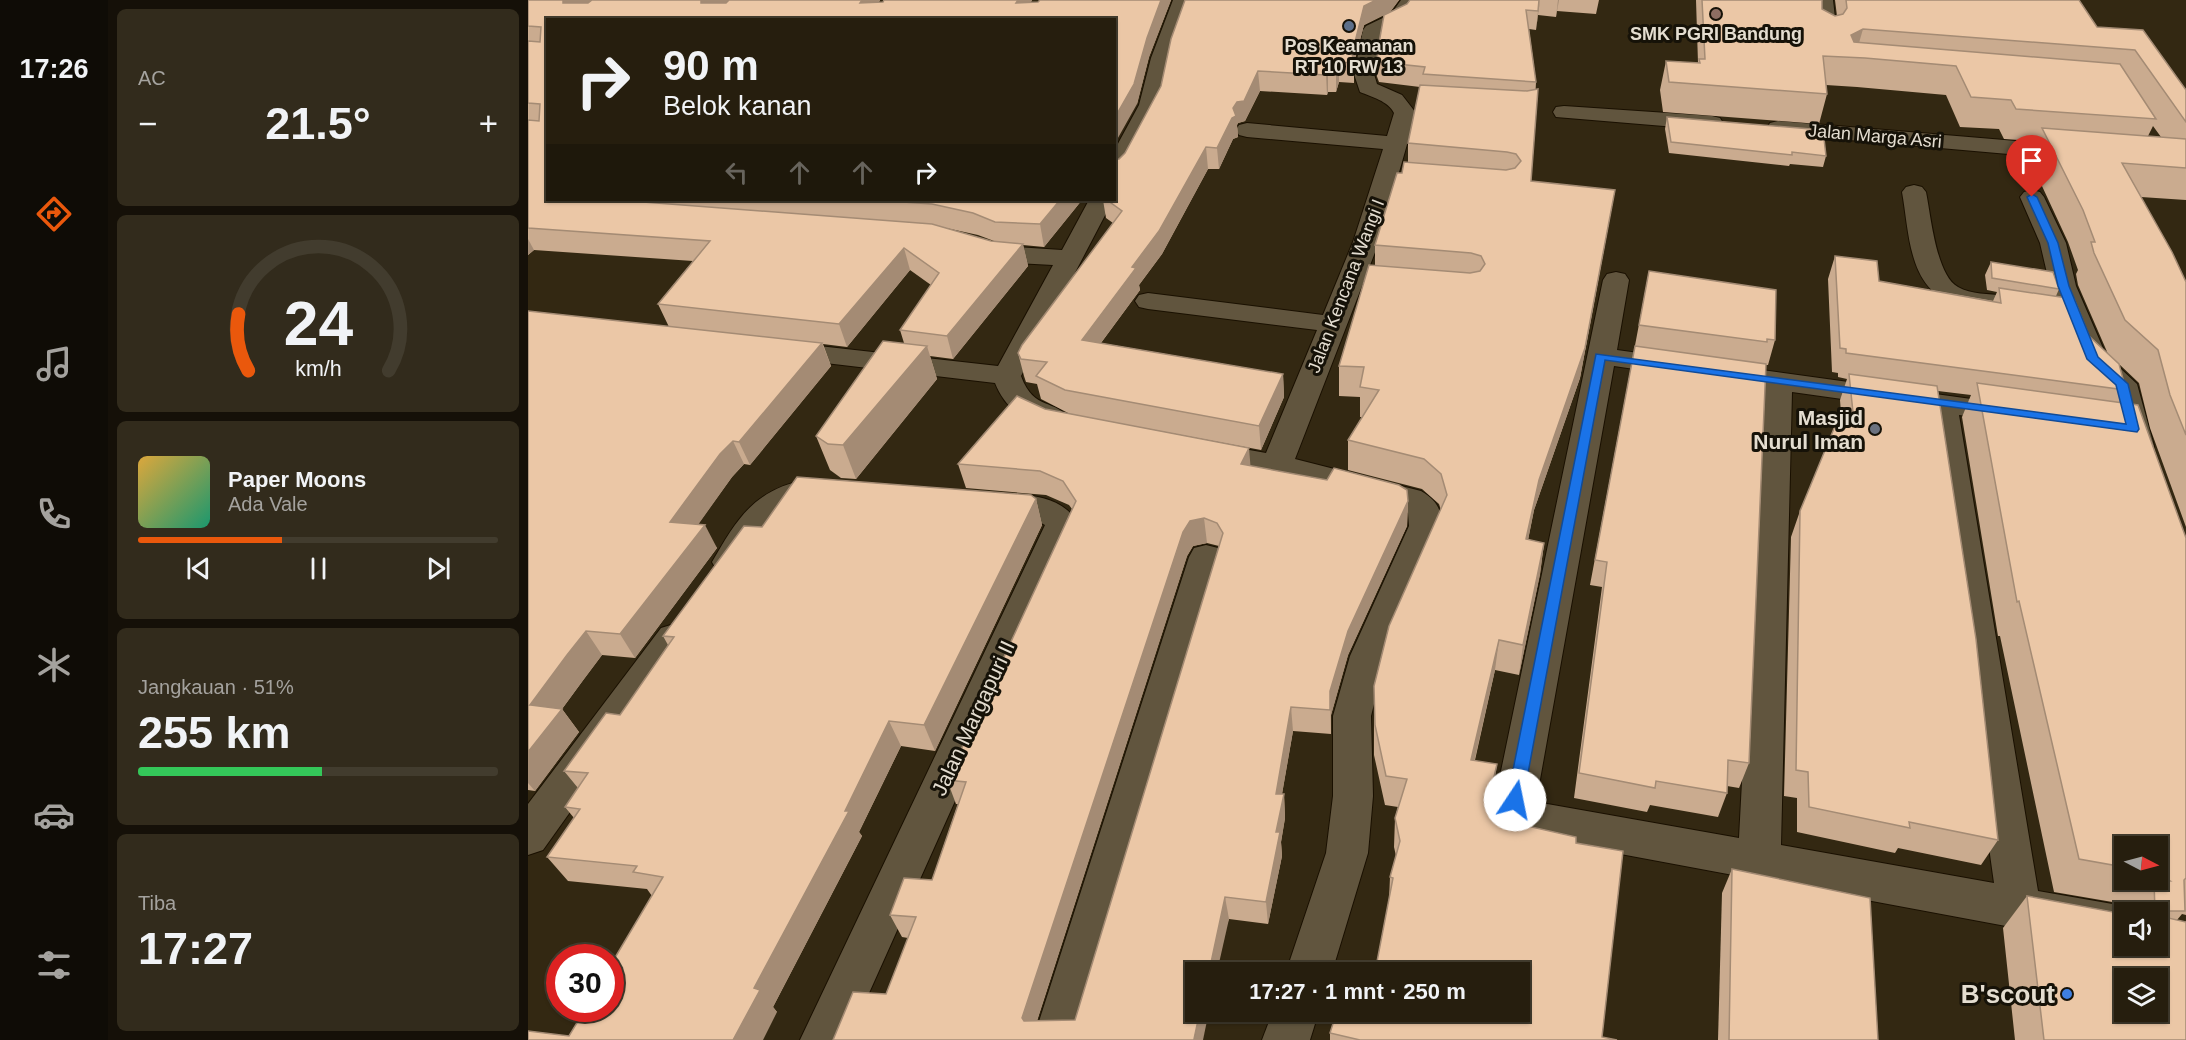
<!DOCTYPE html>
<html lang="id">
<meta charset="utf-8">
<style>
:root{--surface:#261e0e;--page:#322b1c;--text:#f1f3f6;--muted:#a4a29e;--line:#423c2e;--accent:#ea580c}
body{margin:0;font-family:Helvetica,sans-serif;background:var(--page);color:var(--text);height:100vh;display:flex;flex-direction:column;font-size:22px;white-space:nowrap}
*{box-sizing:border-box;margin:0}
p{font-size:20px;color:var(--muted)}
.icon{flex:none;width:33px;height:33px;fill:none;stroke:currentColor;stroke-width:2;stroke-linecap:round;stroke-linejoin:round}
.map{position:relative;flex:1;overflow:hidden}
.drawer{display:flex;flex-direction:column;gap:9px;padding:9px;background:#151008;width:420px}
.drawer>*{flex:none}
.banner{position:absolute;left:18px;top:18px;width:570px;height:183px;border-radius:0px;box-shadow:0 2px 4px #0004,0 0 0 2px var(--line);background:#261e0e;color:var(--text);overflow:hidden}
.needle{width:39px;rotate:96deg}
.controls{position:absolute;left:1586px;top:836px;display:grid;gap:12px}
.controls a{display:grid;place-items:center;width:54px;height:54px;border-radius:0px;background:var(--surface);box-shadow:0 2px 4px #0004,0 0 0 2px var(--line);font-size:30px}
.speed{position:absolute;left:18px;top:944px;display:flex;gap:12px;font-size:30px;font-weight:700;text-align:center}
.speed>*{display:grid;place-content:center;width:78px;height:78px;border-radius:50%;background:var(--surface);box-shadow:0 2px 4px #0004,0 0 0 2px var(--line);line-height:1}
.speed .limit{border:9px solid #d22;background:#fff;color:#111}
.pin{position:absolute;display:grid;place-items:center;width:51px;height:51px;color:#fff;margin:-62px -26px;border-radius:50% 50% 50% 0;rotate:-45deg;box-shadow:0 0 6px #0007}
.pin .icon{rotate:45deg}
.me{position:absolute;width:66px;margin:-33px;rotate:11deg;stroke-linejoin:round;filter:drop-shadow(0 0 4px #0008)}
.turn{display:flex;align-items:center;gap:21px;height:126px;padding:0 18px;font-size:27px}
.turn .icon{width:78px;height:78px;stroke-width:2.5}
.turn b{display:block;font-size:42px;line-height:51px}
.lanes{display:flex;align-items:center;height:57px;padding:0 18px;background:#0003;justify-content:center;gap:30px;direction:ltr}
.lanes .off{opacity:.35}
.big{font-size:45px;font-weight:700;line-height:1.1}
.drawer .tile{flex:1;display:flex;flex-direction:column;justify-content:center;gap:9px;min-width:0;padding:0 21px;border-radius:9px;background:var(--page)}
.drawer .dial{align-items:center;gap:0}
.dial svg{height:156px;overflow:visible;fill:none;stroke:var(--line);stroke-width:7;stroke-linecap:round;text-anchor:middle}
.dial text{fill:var(--text);stroke:none}
.song{display:flex;align-items:center;gap:18px}
.cover{width:72px;height:72px;border-radius:9px;background:linear-gradient(135deg,hsl(40 70% 55%),hsl(160 70% 35%))}
.played{height:6px;border-radius:3px;background:linear-gradient(90deg,var(--accent) 40%,var(--line) 40%)}
.keys{display:flex;justify-content:space-around;direction:ltr}
.heat{display:flex;justify-content:space-between;align-items:center;font-size:33px;direction:ltr}
.charge{height:9px;border-radius:4px;background:linear-gradient(90deg,#34c759 51%,var(--line) 0)}
.trip{position:absolute;left:657px;top:962px;width:345px;height:60px;border-radius:0px;background:var(--surface);box-shadow:0 2px 4px #0004,0 0 0 2px var(--line);font-weight:700;line-height:60px;text-align:center}
main{display:flex;flex:1;min-height:0}
.tab-bar{display:flex;flex-direction:column;width:108px;justify-content:space-around;align-items:center;background:#0f0c06;color:var(--muted)}
.tab-bar .icon{width:42px;height:42px}
.tab-bar .active{color:var(--accent)}
.tab-bar b{font-size:27px;color:var(--text)}
.map>svg:first-child{display:block}
.lines{fill:none;stroke-linecap:round;stroke-linejoin:round}
.minor-casing{stroke:#1a1000;stroke-width:2}
.minor{fill:#61553e;fill-rule:evenodd}
.wall{fill:#caab8f;fill-rule:evenodd}
.shaded-wall{fill:#a48b74}
.building{fill:#ebc7a6;stroke:#a48b74;stroke-width:1.5;fill-rule:evenodd}
.route{fill:#1a73e8;stroke:#114b97;stroke-width:1.5}
.education-dot{fill:#8d6e63;stroke:#161208;stroke-width:2}
.service-dot{fill:#5c6f8a;stroke:#161208;stroke-width:2}
.worship-dot{fill:#6b7280;stroke:#161208;stroke-width:2}
.shop-dot{fill:#3f7fe0;stroke:#161208;stroke-width:2}
.labels{text-anchor:middle;dominant-baseline:central;stroke-width:6;stroke-linejoin:round;paint-order:stroke}
.far-poi-label{font-size:18px;font-weight:bold;fill:#e4ddd0;stroke:#161208}
.far-street-label{font-size:18px;fill:#e4ddd0;stroke:#161208}
.poi-label{font-size:21px;font-weight:bold;fill:#e4ddd0;stroke:#161208;text-anchor:end}
.street-label{font-size:21px;fill:#e4ddd0;stroke:#161208}
.near-poi-label{font-size:26px;font-weight:bold;fill:#e4ddd0;stroke:#161208;text-anchor:end}
</style>
<main>
<nav class="tab-bar">
<b>17:26</b>
<svg class="icon active" aria-label="directions" viewBox="0 0 24 24"><path d="M12 3l9 9-9 9-9-9zM9 14v-3h6M13 9l2 2-2 2"/></svg>
<svg class="icon" aria-label="music" viewBox="0 0 24 24"><path d="M9 18V5l10-2v13"/><circle cx="6" cy="18" r="3"/><circle cx="16" cy="16" r="3"/></svg>
<svg class="icon" aria-label="phone" viewBox="0 0 24 24"><path d="M5 4h4l2 5-3 2q2 4 5 5l2-3 5 2v4C11 20 4 13 5 4z"/></svg>
<svg class="icon" aria-label="climate" viewBox="0 0 24 24"><path d="M12 3v18M4 7l16 10M4 17L20 7"/></svg>
<svg class="icon" aria-label="car" viewBox="0 0 24 24"><path d="M5 17H2v-5l4-1 3-4h7l3 4 3 1v5h-3M9 17h6M6 11h13"/><circle cx="7" cy="17" r="2"/><circle cx="17" cy="17" r="2"/></svg>
<svg class="icon" aria-label="filters" viewBox="0 0 24 24"><path d="M4 7h16M4 17h16"/><circle cx="9" cy="7" r="2"/><circle cx="15" cy="17" r="2"/></svg>
</nav>
<section class="drawer">
<div class="tile"><p>AC</p>
<div class="heat"><a>−</a><b class="big">21.5°</b><a>+</a></div>
</div>
<div class="tile dial"><svg viewBox="0 0 100 80">
<path d="M14 69A42 42 0 1 1 86 69"/>
<path d="M14 69A42 42 0 0 1 9 40" stroke="#ea580c"/>
<text x="50" y="56" font-size="32" font-weight="700">24</text>
<text x="50" y="72" font-size="11">km/h</text>
</svg></div>
<div class="tile">
<div class="song"><i class="cover"></i><div><b>Paper Moons</b><p>Ada Vale</p></div></div>
<div class="played"></div>
<div class="keys"><svg class="icon" aria-label="previous" viewBox="0 0 24 24"><path d="M18 5L8 12l10 7zM5 5v14"/></svg><svg class="icon" aria-label="pause" viewBox="0 0 24 24"><path d="M8 5v14M16 5v14"/></svg><svg class="icon" aria-label="next" viewBox="0 0 24 24"><path d="M6 5l10 7-10 7zM19 5v14"/></svg></div>
</div>
<div class="tile"><p>Jangkauan · 51%</p><b class="big">255 km</b><div class="charge"></div></div>
<div class="tile"><p>Tiba</p><b class="big">17:27</b></div>
</section>
<div class="map">
<svg width="1658" height="1040" viewBox="0 0 1658 1040">
<rect width="100%" height="100%" fill="#332812"/>
<g class="lines">
<g class="minor-casing">
<g id="minor">
<path d="M645,0H663L643,58L633,105L598,173L594,178L586,180V151L611,105L623,58Z"/>
<path d="M873,0H891L877,22L854,33L846,74L849,84L874,95L888,113L851,242L767,459L893,491C909,501 912,507 915,526L858,656L843,716L845,796L840,853L804,972H758L798,853L805,796V716L822,656L881,526L880,513L871,507L749,475L666,459L661,452L666,445L677,442L738,453L789,330L620,309L611,307L607,301L611,295L620,293L795,315L825,242L855,149L719,137L711,135L708,130L711,125L719,123L859,136L866,113C860,101 844,97 832,92L826,74L835,30L838,26L863,14Z"/>
<path d="M1287,0H1305L1309,36L1306,40L1299,42L1289,36Z"/>
<path d="M1036,106L1184,116L1192,118L1195,123L1192,128L1184,130L1028,117L1025,112L1028,107Z"/>
<path d="M1250,121L1549,146L1557,148L1560,153L1557,158L1549,160L1242,133L1239,128L1242,123Z"/>
<path d="M1386,185L1394,187L1398,192C1403,216 1408,275 1430,287C1443,295 1461,293 1476,296L1479,302L1476,308C1462,311 1448,309 1434,306C1380,294 1382,237 1374,192L1378,187Z"/>
<path d="M1504,190L1512,192L1516,197L1538,243L1548,286L1578,355L1609,384L1626,446L1622,453L1611,456L1600,453L1596,446L1580,387L1551,359L1522,286L1512,243L1492,197L1496,192Z"/>
<path d="M561,200H585L493,376C506,412 528,398 542,420L538,427C508,434 477,410 467,383L255,358L245,356L241,350L245,344L255,342L470,366L525,265L472,262L445,254L441,249L445,244L454,241L473,246L534,250Z"/>
<path d="M1088,272L1097,274L1101,280L1089,350L1494,406L1498,413L1494,420L1483,422L1431,415L1510,891L1596,906L1611,912H1596V945H1603L1596,948L996,836C978,829 970,820 967,800L1075,280L1079,274ZM1086,366L1235,388L1211,838L1008,802ZM1264,392L1400,411L1466,883L1253,845Z"/>
<path d="M281,479L312,482L317,490L312,498C296,502 278,498 263,507C241,521 225,564 211,571C203,575 197,573 189,571L184,562C210,517 227,489 281,479Z"/>
<path d="M466,493C498,495 532,493 551,524L320,1040H272L517,525L504,518L454,512L450,504L454,496Z"/>
<path d="M678,545L690,548L695,557L553,1040H505L661,557L666,548Z"/>
<path d="M146,624L159,628L164,638L159,648L15,850L0,855V804L133,628Z"/>
<path d="M745,1011H791L782,1040H734Z"/>
</g>
</g>
<use href="#minor" class="minor"/>
</g>
<g class="wall">
<path d="M0,0H352L351,2H355L356,0H504L503,2H510L512,0H643L621,57L609,104L20,20V200H554L516,247L495,245L500,266L425,359L402,356L409,379L328,479L313,478L302,470L288,436L376,343L372,330L403,285L382,270L319,347L295,344L303,366L222,465L216,464L204,477L170,524L189,548L107,658L74,655L56,679L34,709L51,732L7,791L0,790V311L141,327L130,304L165,261L6,250L0,255ZM409,226L450,235L466,241H463Z"/>
<path d="M657,0H871L862,12L836,25L826,63V83L811,82L808,92H800L799,95L732,91L717,121L710,123L709,125L710,137L705,139L691,169H680L634,254L611,285L612,290L573,343L755,374L756,397L733,450L542,414L513,399L509,384L498,382L496,376L490,353L585,223L578,218L575,200H586L591,159L597,153L633,86Z"/>
<path d="M882,0H1071L1068,14L1029,11L1028,17L1010,15L1008,30L1001,29L1008,82L1003,181L1087,190L1052,378L1006,510L1000,540L1016,543L1012,574L991,675L967,670L947,760L965,793L963,803L973,820L1048,843L1074,1037L1089,1040H802V1033L992,1011L861,900L862,877L868,856L866,847L867,818L870,807L857,805L846,755V686L913,510L911,504L894,489L820,470V440L834,417H832V397L811,396V366L847,266V245L874,173L880,162V143L892,87L851,82L848,74L849,54Z"/>
<path d="M1168,0H1294V9L1307,16H1309L1307,0H1551L1569,27L1615,30L1658,90V200L1613,197L1658,282V527L1622,428L1611,383L1591,364L1598,390L1591,403L1658,538V915L1654,914L1649,920L1658,1040H1487L1475,928L1499,896L1629,945V912H1600L1604,908L1596,904L1526,892L1472,636H1470L1434,417L1443,395L1410,391L1470,840L1453,865L1370,848L1367,853L1269,832V798L1256,796L1263,537L1272,511L1314,427L1312,400L1319,379L1310,377V373L1304,372L1300,279L1307,256L1351,281L1465,301L1469,292L1459,290L1457,275L1463,262L1531,289L1528,296L1561,336L1580,354L1550,285L1548,274L1550,270L1540,242L1501,158L1508,141L1476,139L1471,129L1432,127L1418,95L1329,87L1298,85L1299,94L1291,124L1135,112L1132,90L1138,61L1170,63ZM1625,126L1633,137L1620,136ZM1596,846H1629V879H1596Z"/>
<path d="M1139,117L1298,156L1295,167L1262,164L1261,166L1141,153L1137,129Z"/>
<path d="M1121,271L1247,340L1240,365H1238L1221,763L1211,788L1199,786V793L1190,817L1122,805L1119,812L1046,798L1074,587L1062,585Z"/>
<path d="M517,409L722,466L880,501L879,526L820,655L803,715V734L765,731L754,794H756L757,818L753,842L754,856L740,924L701,919L668,1011L305,1040L358,994L380,938L374,937L362,915L404,880L430,804H428L419,780L544,509L541,505L518,495L438,488L430,464ZM679,543L691,546L547,1020L509,1021L659,556L665,546Z"/>
<path d="M508,499L514,525L407,751L373,746L331,832L334,836L245,1007L249,1012L41,1036L124,896L119,889L40,881L19,857L46,818L37,807L50,788L36,771L92,715L140,645L135,636L234,527Z"/>
<path d="M1204,869L1350,1040H1190L1194,893Z"/>
</g>
<g class="shaded-wall">
<path d="M35,0H66L44,20L35,3Z"/>
<path d="M173,0H201L180,18L173,3Z"/>
<path d="M334,0H352L339,20L332,3Z"/>
<path d="M490,0H504L493,20L488,3Z"/>
<path d="M633,0H643L621,57L609,104L586,145V119Z"/>
<path d="M848,0H871L862,12L836,25L826,63L824,54L836,6Z"/>
<path d="M1012,0L1008,30L1010,11Z"/>
<path d="M1030,0H1031L1028,17Z"/>
<path d="M1335,29L1327,57L1323,35Z"/>
<path d="M811,62V82L808,92V72Z"/>
<path d="M730,71L732,91L717,121L710,123L709,125L710,137L705,139L691,169L689,148L704,118L705,108Z"/>
<path d="M800,71V92L799,95L798,75Z"/>
<path d="M678,147L680,169L634,254L611,285L612,290L558,363L554,340L604,267Z"/>
<path d="M1087,190L1052,378L1006,510L994,570L998,539L1011,480Z"/>
<path d="M532,200H554L516,247L512,224Z"/>
<path d="M0,239L6,250L0,255Z"/>
<path d="M495,244L500,266L425,359L419,336Z"/>
<path d="M376,248L382,270L319,347L311,324Z"/>
<path d="M294,343L303,366L222,465L211,442Z"/>
<path d="M399,346L409,379L328,479L315,445Z"/>
<path d="M755,374L756,397L733,450L731,426Z"/>
<path d="M205,441L216,464L204,477L155,546L142,522L192,454Z"/>
<path d="M721,448L723,472L713,464Z"/>
<path d="M508,499L514,525L407,751L396,725Z"/>
<path d="M880,501L879,526L820,655L803,715V734L802,691L820,631Z"/>
<path d="M676,518L679,543L665,546L659,556L503,1039L494,1018L655,532L662,521Z"/>
<path d="M177,525L189,548L107,658L92,634Z"/>
<path d="M1016,543L1012,574L991,675L995,645Z"/>
<path d="M58,631L74,655L56,679L34,709L51,732L7,791L0,783V752L2,705L39,655Z"/>
<path d="M971,640L967,670L940,789L943,760Z"/>
<path d="M763,707L765,731L750,817L748,794Z"/>
<path d="M361,721L373,746L331,832L334,836L245,1007L249,1012L235,1040H205L226,988Z"/>
<path d="M969,764L965,793L957,832L960,803Z"/>
<path d="M756,794L757,818L753,842L754,856L740,924L738,902L748,832Z"/>
<path d="M697,897L701,919L689,972H681Z"/>
<path d="M672,1011H681L675,1040H666Z"/>
</g>
<g class="building">
<path d="M0,0H35V3H60L64,0H173V3H198L201,0H334L332,3L355,2L356,0H490L488,3L510,2L512,0H633L619,38L606,84L586,119V20H20V200H89L404,224L463,241L495,244L419,336L372,330L411,273L376,248L311,324L130,304L182,241L0,228V120L11,121L12,104L0,103V41L12,42L13,27L0,26Z"/>
<path d="M657,0H848L836,6L824,54L826,63L811,62L808,72L800,71L798,75L730,71L716,101L709,102L705,108L708,116L704,118L689,148L678,147L631,231L604,267L608,268L554,340L755,374L731,426L537,390L508,376L519,362L493,359L490,353L494,345L594,211L579,200H586V160L591,159L597,153L633,86L643,39Z"/>
<path d="M882,0H1011L1010,11L998,10L1008,82L895,74L897,67L851,62L849,54L856,15L879,4Z"/>
<path d="M1174,0H1294V9L1307,16L1315,14L1319,8L1318,0H1551L1569,27L1615,30L1658,90V122L1607,50L1335,29L1323,35L1326,42L1592,64L1628,119L1488,109L1483,100L1443,97L1428,66L1337,58L1295,56L1299,94L1141,82L1138,61L1172,63L1171,59H1177Z"/>
<path d="M892,85L999,91L1010,89L1003,181L1087,190L1057,348L1011,480L998,539L1016,543L995,645L971,640L943,760L969,764L960,803L976,806L973,820L1048,837V843L1095,851L1074,1037L1089,1040H832L802,1033L809,1011H992V972H847L865,878L862,877L872,841L867,818L879,779L858,776L847,725L846,686L861,626L919,495L913,474L896,459L820,440L851,390L832,387L836,367L811,366L841,265L942,273L952,271L957,264L953,256L943,253L847,245L869,173H874L876,162L978,170L987,168L993,161L988,154L979,152L880,143Z"/>
<path d="M1139,117L1295,130L1298,156L1264,152V155L1143,142Z"/>
<path d="M1514,128L1658,139V168L1594,163L1644,252L1658,282V435L1642,395L1630,350L1597,320L1566,253L1563,242H1567L1555,210Z"/>
<path d="M345,200H532L512,224L467,222L445,213L404,204Z"/>
<path d="M1307,256L1349,261L1351,281L1473,303L1471,288L1546,299L1561,336L1591,364L1598,390L1318,353V349L1312,348Z"/>
<path d="M1463,262L1525,272L1531,289L1464,278Z"/>
<path d="M1121,271L1248,290L1247,340L1239,339V342L1111,325Z"/>
<path d="M0,311L294,343L211,442L205,441L192,454L142,522L177,525L92,634L58,631L39,655L2,705L34,709L0,752Z"/>
<path d="M355,341L399,346L315,445L300,444L288,436Z"/>
<path d="M1107,346L1238,364L1221,763L1200,760L1199,793L1128,781L1127,788L1051,773L1079,562L1067,560Z"/>
<path d="M1321,374L1409,386L1448,639L1470,840L1381,822L1382,828L1281,807L1280,772L1268,770L1272,511L1307,426L1317,428V421L1326,422Z"/>
<path d="M1449,383L1610,405L1658,538V878L1656,880L1657,911H1641L1640,918L1658,922V1040H1516L1499,896L1596,914V945H1629V917L1634,914L1627,911L1626,882L1642,881L1629,874V846H1596V867L1551,859L1491,601L1489,602ZM1596,978H1629V1011H1596Z"/>
<path d="M489,396L517,409L721,448L713,464L799,480L806,468L871,485L879,490L880,501L820,631L802,691V710L763,707L748,794H756L748,832H752L738,902L697,897L681,972H668V1011H672L666,1039L674,1040H305L325,992L358,994L388,917L362,915L376,878L404,880L438,782L419,780L548,501L535,481L512,471L430,464ZM676,518L689,523L695,533L547,1020L496,1021L494,1018L655,532L662,521Z"/>
<path d="M269,477L503,495L508,499L396,725L361,721L317,811H321L226,988L232,990L205,1040H0V1031L41,1036L58,1008H82V966L135,877L105,872L109,866L19,857L52,809L37,807L60,773L36,771L78,713L92,715L146,637L135,636L216,526L234,527Z"/>
<path d="M1204,869L1342,898L1350,1040H1201Z"/>
</g>
<path class="route" d="M1504,194L1509,197L1530,243L1541,286L1570,357L1600,384L1611,429L1609,432L1077,360L995,800L993,805L987,807L981,805L979,800L1068,354L1598,424L1588,385L1559,359L1530,286L1520,243L1499,197Z"/>
<circle class="education-dot" cx="1188" cy="14" r="6"/>
<circle class="service-dot" cx="821" cy="26" r="6"/>
<circle class="worship-dot" cx="1347" cy="429" r="6"/>
<circle class="shop-dot" cx="1539" cy="994" r="6"/>
<g class="labels">
<g class="far-poi-label">
<text x="1188" y="34">SMK PGRI Bandung</text>
<text x="821" y="46">Pos Keamanan<tspan x="821" dy="21">RT 10 RW 13</tspan></text>
</g>
<g class="far-street-label">
<text transform="translate(1347 136) rotate(5)">Jalan Marga Asri</text>
<text transform="translate(818 286) rotate(-69)">Jalan Kencana Wangi I</text>
</g>
<g class="poi-label">
<text x="1335" y="417">Masjid<tspan x="1335" dy="24">Nurul Iman</tspan></text>
</g>
<g class="street-label">
<text transform="translate(445 718) rotate(-65)">Jalan Margapuri II</text>
</g>
<g class="near-poi-label">
<text x="1527" y="994">B'scout</text>
</g>
</g>
</svg>
<div class="controls">
<a><svg class="needle" viewBox="-14 -14 28 28"><path d="M0-13l5 13h-10z" fill="#e53935"/><path d="M0 13l5-13h-10z" fill="#a4a29e"/></svg></a>
<a><svg class="icon" aria-label="sound" viewBox="0 0 24 24"><path d="M4 9h4l5-4v14l-5-4H4zM17 9q2 3 0 6"/></svg></a>
<a><svg class="icon" aria-label="layers" viewBox="0 0 24 24"><path d="M12 4l9 5-9 5-9-5zM3 14l9 5 9-5"/></svg></a>
</div>
<div class="speed"><div class="limit">30</div></div>
<div class="pin" style="left:1504px;top:197px;background:#d93025"><svg class="icon" aria-label="arrive" viewBox="0 0 24 24"><path d="M6 21V4h12l-3 4 3 4H6"/></svg></div>
<svg class="me" style="left:987px;top:800px" viewBox="-20 -20 40 40"><circle r="19" fill="#fff"/><path d="M0-13L10 11 0 6-10 11z" fill="#1a73e8"/></svg>
<div class="trip">17:27 · 1 mnt · 250 m</div>
<div class="banner">
<div class="turn"><svg class="icon" aria-label="right" viewBox="0 0 24 24"><path d="M7 20v-9h11M14 6l5 5-5 5"/></svg><div><b>90 m</b>Belok kanan</div></div>
<div class="lanes"><svg class="icon off" aria-label="left" viewBox="0 0 24 24"><path d="M17 20v-9H6M10 6l-5 5 5 5"/></svg><svg class="icon off" aria-label="ahead" viewBox="0 0 24 24"><path d="M12 20V5M6 11l6-6 6 6"/></svg><svg class="icon off" aria-label="ahead" viewBox="0 0 24 24"><path d="M12 20V5M6 11l6-6 6 6"/></svg><svg class="icon" aria-label="right" viewBox="0 0 24 24"><path d="M7 20v-9h11M14 6l5 5-5 5"/></svg></div>
</div>
</div>
</main>
